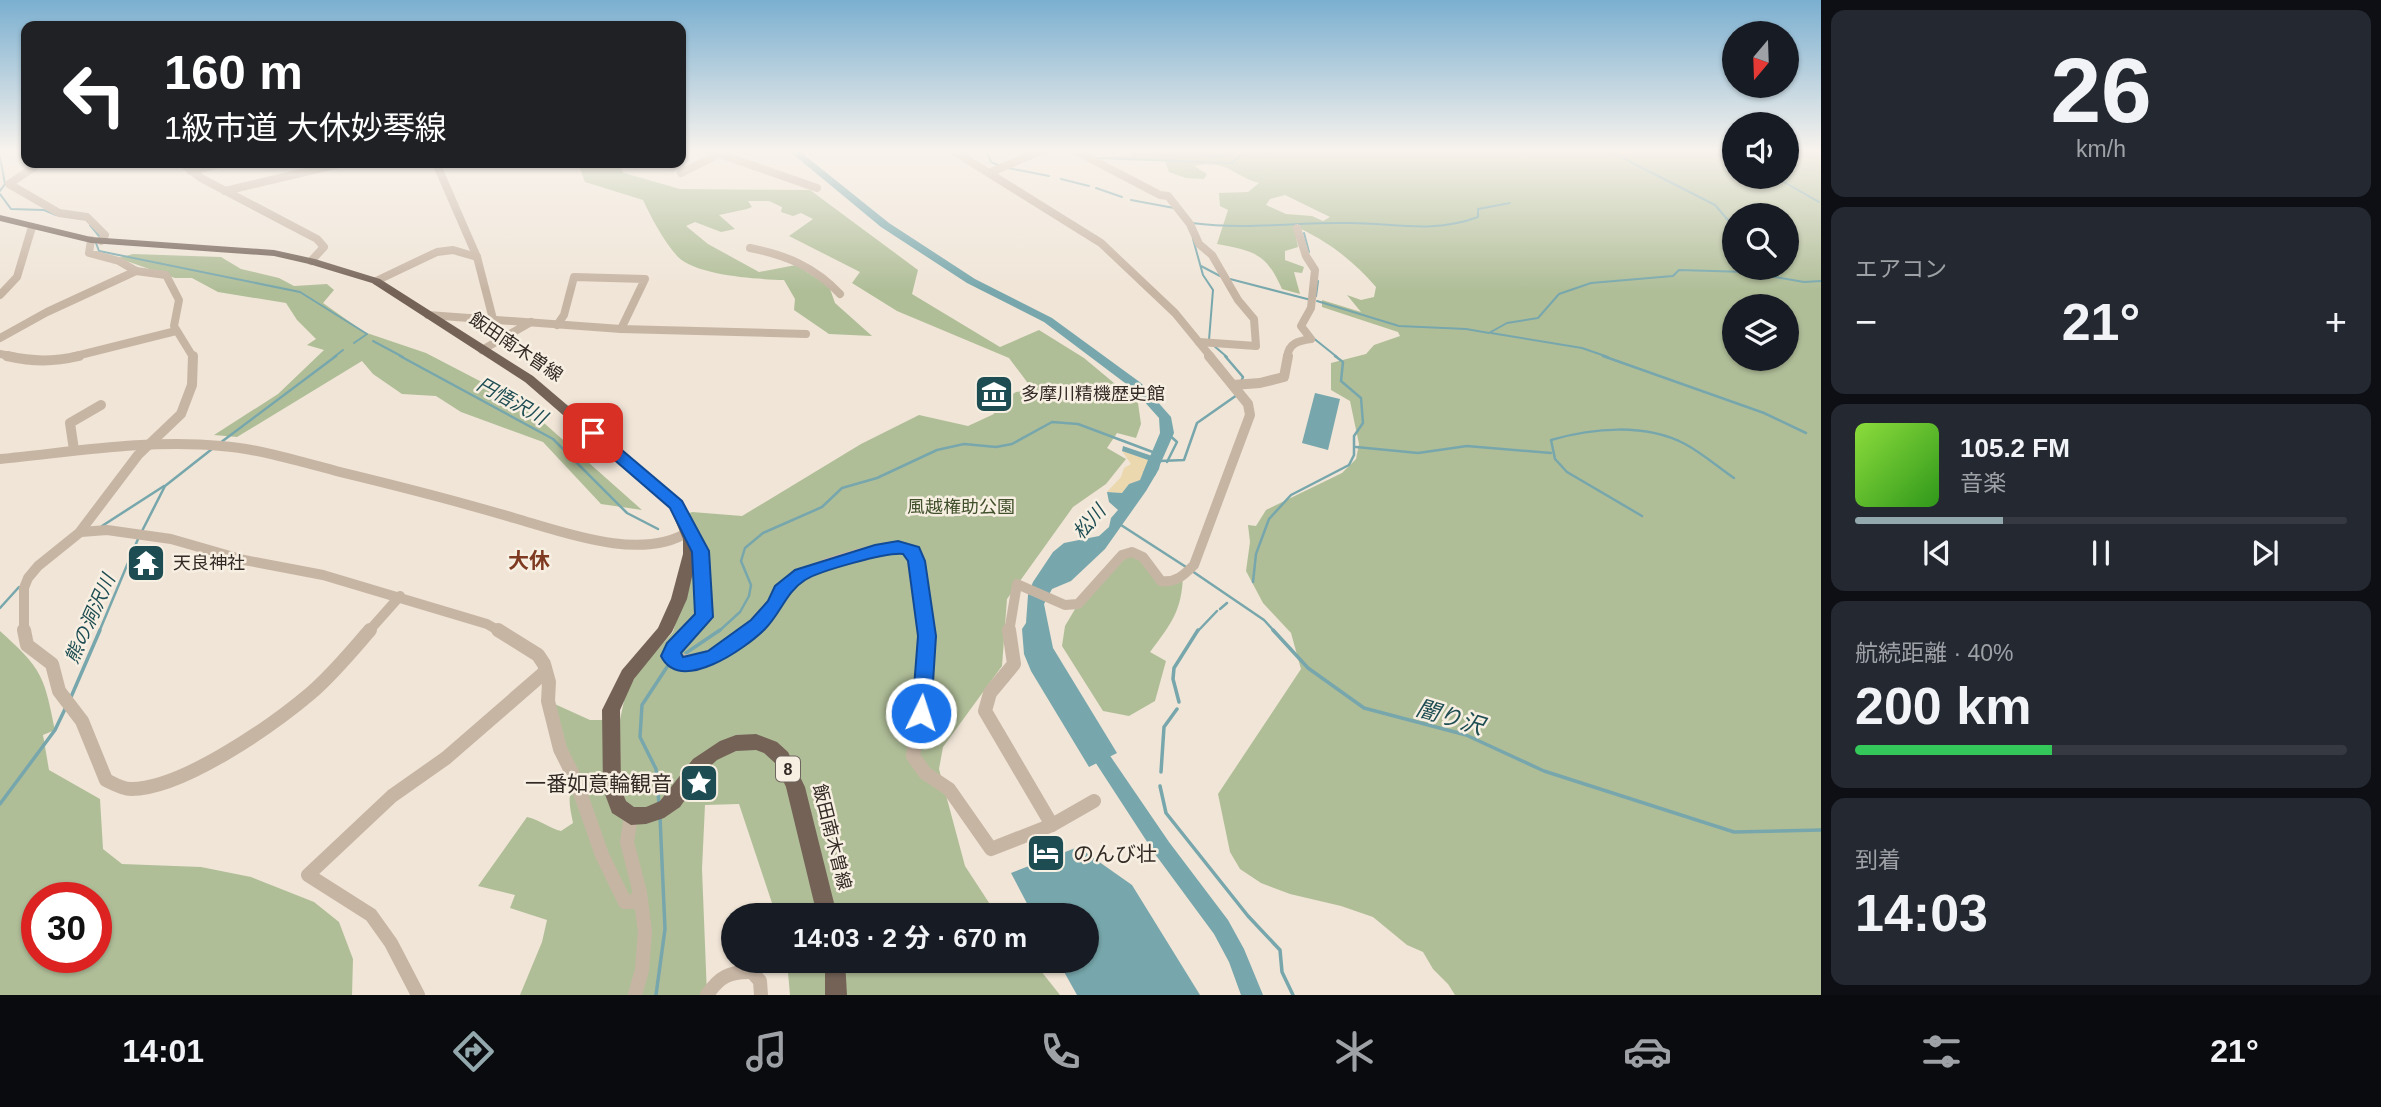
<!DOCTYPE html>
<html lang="ja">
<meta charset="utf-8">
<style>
:root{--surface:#171b24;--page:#242831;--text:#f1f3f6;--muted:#9ea1a6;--line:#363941;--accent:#92a8ac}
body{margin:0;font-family:Helvetica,"Noto Sans JP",sans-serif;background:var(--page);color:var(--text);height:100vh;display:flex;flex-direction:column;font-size:26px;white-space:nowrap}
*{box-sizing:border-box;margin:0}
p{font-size:23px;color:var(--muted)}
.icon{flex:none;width:38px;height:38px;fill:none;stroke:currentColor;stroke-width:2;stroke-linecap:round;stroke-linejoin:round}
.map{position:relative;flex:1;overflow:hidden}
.sheet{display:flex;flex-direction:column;gap:10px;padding:10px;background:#0d0f14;width:560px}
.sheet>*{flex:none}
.top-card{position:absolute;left:21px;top:21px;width:665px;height:147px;border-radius:14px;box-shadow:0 2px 5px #0004;background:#202124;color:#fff;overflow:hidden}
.needle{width:46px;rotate:199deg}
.buttons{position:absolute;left:1722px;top:21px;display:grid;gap:14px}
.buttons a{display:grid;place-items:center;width:77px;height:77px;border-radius:50%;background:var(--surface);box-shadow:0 2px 5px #0004;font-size:35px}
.speed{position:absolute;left:21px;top:882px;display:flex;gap:14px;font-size:35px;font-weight:700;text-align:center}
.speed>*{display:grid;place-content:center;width:91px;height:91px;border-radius:50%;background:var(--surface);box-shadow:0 2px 5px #0004;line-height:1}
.speed .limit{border:10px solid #d22;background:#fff;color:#111}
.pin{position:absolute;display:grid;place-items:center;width:60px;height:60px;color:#fff;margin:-30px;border-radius:14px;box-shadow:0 4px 10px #0006}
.me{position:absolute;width:77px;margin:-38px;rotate:4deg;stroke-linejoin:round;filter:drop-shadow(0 0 5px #0008)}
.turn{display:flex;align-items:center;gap:24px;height:147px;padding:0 28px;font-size:32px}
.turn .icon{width:91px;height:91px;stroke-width:2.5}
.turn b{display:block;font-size:49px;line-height:60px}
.big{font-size:52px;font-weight:700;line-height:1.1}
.sheet .tile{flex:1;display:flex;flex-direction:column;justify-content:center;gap:10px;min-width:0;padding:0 24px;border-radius:14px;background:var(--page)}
.sheet .dial{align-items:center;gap:0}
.dial b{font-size:91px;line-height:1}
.song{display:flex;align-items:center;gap:21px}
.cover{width:84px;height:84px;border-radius:10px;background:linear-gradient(135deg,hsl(90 70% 55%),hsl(110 70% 35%))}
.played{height:7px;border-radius:4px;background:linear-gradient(90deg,var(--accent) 30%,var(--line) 30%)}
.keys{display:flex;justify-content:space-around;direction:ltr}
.heat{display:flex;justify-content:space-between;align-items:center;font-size:38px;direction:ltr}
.charge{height:10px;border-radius:5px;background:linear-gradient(90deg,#34c759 40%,var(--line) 0)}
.trip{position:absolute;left:721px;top:903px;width:378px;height:70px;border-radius:35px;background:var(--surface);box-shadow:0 2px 5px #0004;font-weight:700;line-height:70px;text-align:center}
.dock{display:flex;height:112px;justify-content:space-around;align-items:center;background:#090b0e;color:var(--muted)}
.dock .icon{width:49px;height:49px}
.dock .on{color:var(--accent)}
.dock b{font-size:32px;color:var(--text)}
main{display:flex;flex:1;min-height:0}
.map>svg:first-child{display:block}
.green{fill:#b0be98;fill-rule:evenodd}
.sand{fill:#ebd8ae}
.water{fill:#77a7ac}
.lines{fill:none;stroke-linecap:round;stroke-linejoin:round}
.stream-far2{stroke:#77a7ac;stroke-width:2}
.stream-far1{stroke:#77a7ac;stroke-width:2.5}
.stream{stroke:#77a7ac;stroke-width:3.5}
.river{fill:#77a7ac;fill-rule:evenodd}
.minor-far2{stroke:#c7b5a4;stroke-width:8}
.minor-far1{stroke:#c7b5a4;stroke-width:10}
.minor{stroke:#c7b5a4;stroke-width:14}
.major{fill:#746257;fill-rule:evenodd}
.route{fill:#1a73e8;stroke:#114b97;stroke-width:2}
.labels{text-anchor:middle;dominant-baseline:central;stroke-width:5;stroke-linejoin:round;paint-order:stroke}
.shield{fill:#f8efe3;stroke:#6d655e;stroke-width:2}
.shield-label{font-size:16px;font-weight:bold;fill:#322a25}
.street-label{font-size:18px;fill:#322a25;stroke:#f8efe3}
.poi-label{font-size:18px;fill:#322a25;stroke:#f8efe3;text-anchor:start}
.park-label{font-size:18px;fill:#40502a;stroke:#f8efe3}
.water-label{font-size:19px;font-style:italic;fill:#1d4d52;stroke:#f8efe3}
.quarter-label{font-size:21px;font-weight:bold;fill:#7e3b21;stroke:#f8efe3}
.near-poi-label{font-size:21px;fill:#322a25;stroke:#f8efe3;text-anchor:end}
.near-water-label{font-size:23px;font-style:italic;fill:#1d4d52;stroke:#f8efe3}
</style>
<main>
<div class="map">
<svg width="1821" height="995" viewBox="0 0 1821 995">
<rect width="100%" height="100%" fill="#f0e5d7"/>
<g class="green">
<path d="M1130,150H1734V177H1787V150H1821V995H1455L1448,984L1433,969L1423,952L1407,945L1373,917L1341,906L1290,894L1261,883L1240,869L1230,852L1218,794L1301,669L1291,633L1263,603L1246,571L1250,542L1248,525L1256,526L1266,510L1342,473L1356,459L1359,444L1350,401L1331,390V363L1366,354L1374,345L1400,336L1398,332L1322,307V300L1361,312L1347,295L1361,300L1374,297L1376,287C1354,262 1332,244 1301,229L1296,237L1298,247L1285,251V260L1304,267L1302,273L1294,272L1300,294L1282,289C1266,253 1254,251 1217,244L1228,210L1220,206L1219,193L1248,192L1259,183C1233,176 1227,159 1194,166L1207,174L1204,179L1186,178L1169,172L1165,160L1097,157L1132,156ZM1285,195L1330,217L1323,221L1312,216L1286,214L1266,205L1270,199ZM1734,215H1787V268H1734ZM1734,306H1787V359H1734Z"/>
<path d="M578,163H617L624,173L680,189L810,190L918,270L912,294L1000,347L1039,330L1084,358L1138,403L1141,424L1136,438L1117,433L1107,448L1126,459L1106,484L1073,507L1007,599L1002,666L943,747L939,769L965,866L997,915H776L739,804L705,805L702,869L707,995H520L542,942L547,920L510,908L515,895L478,886L527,817C540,820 549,828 561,831L573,823C570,807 566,795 576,781L548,701L590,720H620L626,691L642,667L673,632L696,554L693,533L685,515L692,512L742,516L861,444L919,415L968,426L994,414L992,407L1016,392L1033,390L1009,358L897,311L852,283L860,272L789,236L813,219L801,213L793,216L781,212L782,207L769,201H748L752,207L747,209L719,215L735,229L721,232L695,222L686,226L708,244L759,272L796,265L829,286L835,303L872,336L829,334L794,310L795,299L784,280C757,279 698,276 678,257C664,242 652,219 643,200L585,182Z"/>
<path d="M133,254L221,257L241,269L279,278L294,286L327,284L334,290L323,303L364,332L426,353L501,392L535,415L642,510L601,504L543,442L461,412L436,396L402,394L373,374L362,361L237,437L214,435L278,394L324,350L307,345L316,339L297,320L286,303L218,292L192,278H175L118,258Z"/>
<path d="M1132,552L1161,581L1183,575C1182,611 1171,624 1150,652L1166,661L1155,701L1129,716L1103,711L1062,646L1065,626L1078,604Z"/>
<path d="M0,631C42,669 44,675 55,730L43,735L49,770L100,799L103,849L122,864L201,867L251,877L314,902L339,922L353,959L352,995H0ZM37,898H96V957H37Z"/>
<path d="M787,961H1033L1060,995H790Z"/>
</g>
<path class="sand" d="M1122,451L1148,460L1140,480L1129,484L1122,493L1107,492L1121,477L1124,468L1131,464Z"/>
<g class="water">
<path d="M1315,393L1340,399L1328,450L1302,443Z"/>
<path d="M1123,446L1161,459L1159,469L1146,491L1105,549L1071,581L1052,589L1044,604L1053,648L1117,753L1089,767L1031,671L1024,654L1022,629L1026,623L1028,595L1033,582L1053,552L1064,543L1099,536L1109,527L1111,518L1118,510L1109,502L1107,492L1122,493L1129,484L1140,480L1148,460L1122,451Z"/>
<path d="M1078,847L1132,885L1200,995H1077L1058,961H1087V915H1033L1011,873Z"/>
</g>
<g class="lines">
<g class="stream-far2">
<path d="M986,150L991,162L998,165"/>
<path d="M1191,150L1211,157L1231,155L1234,150"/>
<path d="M1607,150L1715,205L1734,227"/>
<path d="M1704,150L1734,161"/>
<path d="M1818,150L1821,151"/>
<path d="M0,157L5,184L0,191"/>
<path d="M1097,158L1232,163L1246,150"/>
<path d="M1008,168L1049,176"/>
<path d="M1775,177L1819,202"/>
<path d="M1061,179L1089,186"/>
<path d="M1096,188L1122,197"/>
<path d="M0,194L11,209L44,210L56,215"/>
<path d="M1131,200L1174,208"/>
<path d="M1192,223C1247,230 1295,222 1349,223C1395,223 1432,234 1478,217V209L1510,203"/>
<path d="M90,225L99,236"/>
<path d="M1304,233L1309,252"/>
<path d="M1193,239L1203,275L1213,290L1209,340"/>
<path d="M96,243L99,251L300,292L367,334L354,343"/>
<path d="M1201,266L1220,276"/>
<path d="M1230,279L1311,300"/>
<path d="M1316,296L1318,281"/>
<path d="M1317,301L1399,326L1466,329L1489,333L1507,323L1538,318L1559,294L1591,283L1673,276L1679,270L1747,272L1804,282L1821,281"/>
<path d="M1491,333L1582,348L1608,357"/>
<path d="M1312,337L1337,357"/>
<path d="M373,341L403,357"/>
<path d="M1213,345L1227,357"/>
<path d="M334,357L343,350"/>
</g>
<g class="stream-far1">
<path d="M400,356L553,439L627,513L658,529"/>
<path d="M1225,356L1243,377L1241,382"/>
<path d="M1603,356L1764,413L1806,433"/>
<path d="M1167,433L1177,442L1167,462"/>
<path d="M220,443L336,356"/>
<path d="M1356,447L1418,453L1467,446L1551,453"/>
<path d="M1160,461L1184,460L1197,423L1237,395"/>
<path d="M1642,516L1567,472L1555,459L1551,440C1592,428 1645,423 1685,444C1702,453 1718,467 1734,478"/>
<path d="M1121,525L1186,567"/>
<path d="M102,526L164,486"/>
<path d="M141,533L165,486L212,449"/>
<path d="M1192,571L1264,620L1275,632"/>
<path d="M1253,582L1256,554L1269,519L1291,495L1349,465L1354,455V436L1363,423L1361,398L1341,381L1343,362L1335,356"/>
<path d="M0,608L19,587"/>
<path d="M1220,609L1227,603"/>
<path d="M99,632L138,539"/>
<path d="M718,632L740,612L749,596L751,585L741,561L745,548L763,533L822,507L842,488L877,478L937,450L964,444L996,447L1012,444L1052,422L1078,424L1158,454"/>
<path d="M1197,632L1217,611"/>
</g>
<g class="stream">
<path d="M1273,630L1308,668L1364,708L1466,735L1544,771L1734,832L1821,830"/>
<path d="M686,653L720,630"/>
<path d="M71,697L100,630"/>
<path d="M1179,702L1173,679L1174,668L1198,630"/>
<path d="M1161,772L1164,727L1177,709"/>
<path d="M1160,786L1166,813L1248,916L1280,950L1282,972L1293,995"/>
<path d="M0,804L55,730L65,709"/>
<path d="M659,804L656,769L640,737L642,705L667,667"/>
<path d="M656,995L665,929L660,817"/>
</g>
<g class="river">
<path d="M788,150H798L889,223L975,279L1052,318L1141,383L1171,417L1174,433L1155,476L1150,478L1143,473L1160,433L1159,418L1133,389L1044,322L967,283L881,227Z"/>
<path d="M1094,738L1100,741L1169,842L1228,920L1244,949L1263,995H1241L1229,962L1214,934L1155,854L1088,751L1085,746L1088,741Z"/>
</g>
<g class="minor-far2">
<path d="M708,150L817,188"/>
<path d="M952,150L1101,243L1175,313L1211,357"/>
<path d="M1074,150L1160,195L1168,196L1190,224L1199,244L1212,255L1238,300L1254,319L1256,346L1199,342"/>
<path d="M40,163L9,184L59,213L87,217L105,235L101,241"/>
<path d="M182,163L201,178L317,239L324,247L311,261"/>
<path d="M436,163L477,257L493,319"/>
<path d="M191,171L224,163"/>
<path d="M681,173L719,154"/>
<path d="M989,173L1043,150"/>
<path d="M225,191L343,163"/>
<path d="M91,240L89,253L119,261L136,271L166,275L179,300L174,326L193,357"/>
<path d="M750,248C786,255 815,267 840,294"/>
<path d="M376,281L437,252L453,250L477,257"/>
<path d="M0,295L17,277L32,227"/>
<path d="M428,315L621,329L806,334"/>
<path d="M557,325L564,315L574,277L645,279L621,329"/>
<path d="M0,338L47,312L136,271"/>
<path d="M482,350L531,322"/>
<path d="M0,354L15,357"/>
<path d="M72,357L176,331"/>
<path d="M1287,357C1289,343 1298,341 1311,339L1301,326L1311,308L1315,270L1306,256L1297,228"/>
</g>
<g class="minor-far1">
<path d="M7,356C34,362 53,362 79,356"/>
<path d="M1233,385L1260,383L1284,377L1288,356"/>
<path d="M74,450L70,423L101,405"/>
<path d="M0,459C73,452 148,439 221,446C261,449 302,462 340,472C398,486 457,501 514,518C563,532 641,562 688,532L701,551L704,617L690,632"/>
<path d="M81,532L107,530L171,539L244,560L323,575L487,624L501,632"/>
<path d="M24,632V588L28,578L38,566L79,533L138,455L181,414L192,385L193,356"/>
<path d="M368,632L400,596"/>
<path d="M750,632C766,617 775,596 791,582C811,564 889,540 913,552L926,632"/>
<path d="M1009,632L1017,584L1065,605L1078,604L1122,555L1132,552L1143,557L1161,581C1176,583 1184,575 1194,565L1250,415L1248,404L1209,356"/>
</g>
<g class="minor">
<path d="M24,630L27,645L52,664L59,691L82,721L106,780C114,784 122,789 131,789C182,789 272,726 311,693C333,674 351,652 370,630"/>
<path d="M498,630L538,655L544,664L549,682L548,701L560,749L576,781L602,855L625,902H634L640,893"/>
<path d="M692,630L674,648L670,657C700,671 729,649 752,630"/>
<path d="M926,630L921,713L913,756L925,773L949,789L991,849L1052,825L1094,801"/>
<path d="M1009,630L1014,664L990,693L985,711L1052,825"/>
<path d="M631,816L627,842L640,893L645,932L642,970L635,995"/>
<path d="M418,995L391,943L371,915L308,875L392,796L446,758L545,672"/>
<path d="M707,995C719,977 730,971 752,972L760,981L761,995"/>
</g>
<g class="major">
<path d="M0,215L91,237L274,250L315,259L380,279L533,376L681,502L697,539V554L687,599L672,632L634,679L620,710L621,789L626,801L634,807H646L660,801L693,759L720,741L736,735L756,734L777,742L788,752L805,787L837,915H817L786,787L775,763L764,753L756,750L736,751L717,760L705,771L680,807L664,818L646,824L631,825L612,813L603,789L602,710L622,670L658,628L671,599L683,554V539L670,508L525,382L372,283L309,264L274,256L91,243L0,221Z"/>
<path d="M825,961H845L847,995H825Z"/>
</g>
</g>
<linearGradient id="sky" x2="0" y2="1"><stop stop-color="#7bafd0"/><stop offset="0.52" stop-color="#f8f3ed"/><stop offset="1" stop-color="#f8f3ed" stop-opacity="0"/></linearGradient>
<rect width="1821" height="290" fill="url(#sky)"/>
<path class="route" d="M593,429L598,430L682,501L709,551L713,617L681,653L683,657L708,651L751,620L768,601L775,586L795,570L875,545L898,541L919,547L925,561L936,636L931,713L928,719L921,721L914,719L912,713L918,636L908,561L903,554C887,552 819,571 805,580C786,592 781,613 765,629C746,648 680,695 661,656L667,643L695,614L692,552L670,508L588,437L585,433L588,430Z"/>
<defs>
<g id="museum-square" transform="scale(2.0125)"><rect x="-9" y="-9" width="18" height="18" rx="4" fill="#1d4d52" stroke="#f8efe3"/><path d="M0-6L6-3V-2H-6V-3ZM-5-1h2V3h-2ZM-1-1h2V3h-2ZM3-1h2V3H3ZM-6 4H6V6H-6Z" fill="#fff"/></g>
<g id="temple-square" transform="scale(2.0125)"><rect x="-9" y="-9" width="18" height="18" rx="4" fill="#1d4d52" stroke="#f8efe3"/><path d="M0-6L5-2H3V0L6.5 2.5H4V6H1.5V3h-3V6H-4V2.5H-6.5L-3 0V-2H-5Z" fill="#fff"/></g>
<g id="sight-square" transform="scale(2.0125)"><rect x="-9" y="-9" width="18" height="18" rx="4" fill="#1d4d52" stroke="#f8efe3"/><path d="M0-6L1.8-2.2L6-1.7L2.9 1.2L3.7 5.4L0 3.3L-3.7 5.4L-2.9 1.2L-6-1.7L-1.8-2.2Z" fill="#fff"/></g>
<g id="hotel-square" transform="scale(2.0125)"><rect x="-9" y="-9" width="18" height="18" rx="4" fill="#1d4d52" stroke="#f8efe3"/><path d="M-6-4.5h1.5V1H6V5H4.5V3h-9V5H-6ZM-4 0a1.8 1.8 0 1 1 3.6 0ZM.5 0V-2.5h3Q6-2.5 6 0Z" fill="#fff"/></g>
</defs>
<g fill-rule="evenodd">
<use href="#museum-square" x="994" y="394"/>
<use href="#temple-square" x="146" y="563"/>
<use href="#sight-square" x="699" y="783"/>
<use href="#hotel-square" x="1046" y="853"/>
</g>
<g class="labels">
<rect class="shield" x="776" y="756.5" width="24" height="25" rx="5"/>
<g class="shield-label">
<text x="788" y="769">8</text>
</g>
<g class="street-label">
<text transform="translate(516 347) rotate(34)">飯田南木曽線</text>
<text transform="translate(832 837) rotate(76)">飯田南木曽線</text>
</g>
<g class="poi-label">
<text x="1021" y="394">多摩川精機歴史館</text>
<text x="173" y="563">天良神社</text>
</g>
<g class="park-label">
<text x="961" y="507">風越権助公園</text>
</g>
<g class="water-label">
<text transform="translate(512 401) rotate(29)">円悟沢川</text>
<text transform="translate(1089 522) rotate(-49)">松川</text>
<text transform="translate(90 619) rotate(-66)">熊の洞沢川</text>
</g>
<g class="quarter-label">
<text x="529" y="560">大休</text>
</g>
<g class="near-poi-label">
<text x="672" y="783">一番如意輪観音</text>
<text x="1073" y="853" text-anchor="start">のんび壮</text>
</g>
<g class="near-water-label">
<text transform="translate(1450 717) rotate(17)">闇り沢</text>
</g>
</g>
</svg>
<div class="buttons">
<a><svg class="needle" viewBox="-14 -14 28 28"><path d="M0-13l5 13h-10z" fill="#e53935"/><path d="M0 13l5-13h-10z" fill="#9ea1a6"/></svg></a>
<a><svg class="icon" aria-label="sound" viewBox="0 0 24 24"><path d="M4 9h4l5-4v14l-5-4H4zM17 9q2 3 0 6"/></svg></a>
<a><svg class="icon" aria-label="search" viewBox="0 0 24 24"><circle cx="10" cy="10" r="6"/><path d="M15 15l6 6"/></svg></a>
<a><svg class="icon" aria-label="layers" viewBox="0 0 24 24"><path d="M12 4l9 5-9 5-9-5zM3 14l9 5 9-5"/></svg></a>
</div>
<div class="speed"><div class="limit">30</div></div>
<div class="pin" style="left:593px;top:433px;background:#d93025"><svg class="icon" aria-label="arrive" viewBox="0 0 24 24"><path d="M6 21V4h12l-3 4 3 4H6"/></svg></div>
<svg class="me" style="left:921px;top:713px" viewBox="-20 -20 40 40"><circle r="17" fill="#1a73e8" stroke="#fff" stroke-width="3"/><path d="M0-11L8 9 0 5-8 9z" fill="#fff"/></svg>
<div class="trip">14:03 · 2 分 · 670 m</div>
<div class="top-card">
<div class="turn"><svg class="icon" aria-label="left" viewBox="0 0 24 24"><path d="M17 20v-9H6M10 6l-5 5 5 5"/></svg><div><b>160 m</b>1級市道 大休妙琴線</div></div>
</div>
</div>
<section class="sheet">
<div class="tile dial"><b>26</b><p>km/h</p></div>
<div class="tile"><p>エアコン</p>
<div class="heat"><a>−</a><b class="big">21°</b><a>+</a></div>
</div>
<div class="tile">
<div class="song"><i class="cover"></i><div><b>105.2 FM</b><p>音楽</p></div></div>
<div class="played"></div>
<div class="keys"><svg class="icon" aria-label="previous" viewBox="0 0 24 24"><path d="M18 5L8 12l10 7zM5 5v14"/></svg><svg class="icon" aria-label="pause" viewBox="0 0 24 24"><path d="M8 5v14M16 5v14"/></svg><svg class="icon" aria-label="next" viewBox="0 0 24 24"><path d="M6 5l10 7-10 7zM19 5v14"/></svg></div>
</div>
<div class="tile"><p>航続距離 · 40%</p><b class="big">200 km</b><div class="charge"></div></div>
<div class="tile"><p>到着</p><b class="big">14:03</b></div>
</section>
</main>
<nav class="dock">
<b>14:01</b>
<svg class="icon on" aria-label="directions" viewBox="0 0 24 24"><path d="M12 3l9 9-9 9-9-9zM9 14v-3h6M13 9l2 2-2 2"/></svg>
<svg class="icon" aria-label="music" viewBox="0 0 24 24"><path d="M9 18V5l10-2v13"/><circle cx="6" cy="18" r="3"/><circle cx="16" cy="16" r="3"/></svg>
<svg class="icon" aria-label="phone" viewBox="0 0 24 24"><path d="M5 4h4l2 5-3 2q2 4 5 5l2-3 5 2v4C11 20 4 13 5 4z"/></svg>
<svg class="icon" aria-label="climate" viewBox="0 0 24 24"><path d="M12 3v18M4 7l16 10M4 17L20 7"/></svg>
<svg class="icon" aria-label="car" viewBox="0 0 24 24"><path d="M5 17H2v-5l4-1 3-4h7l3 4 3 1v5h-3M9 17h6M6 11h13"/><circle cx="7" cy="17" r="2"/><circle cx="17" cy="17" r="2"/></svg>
<svg class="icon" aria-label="filters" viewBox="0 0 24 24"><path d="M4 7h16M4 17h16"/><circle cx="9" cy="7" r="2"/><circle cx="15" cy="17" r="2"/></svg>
<b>21°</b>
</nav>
